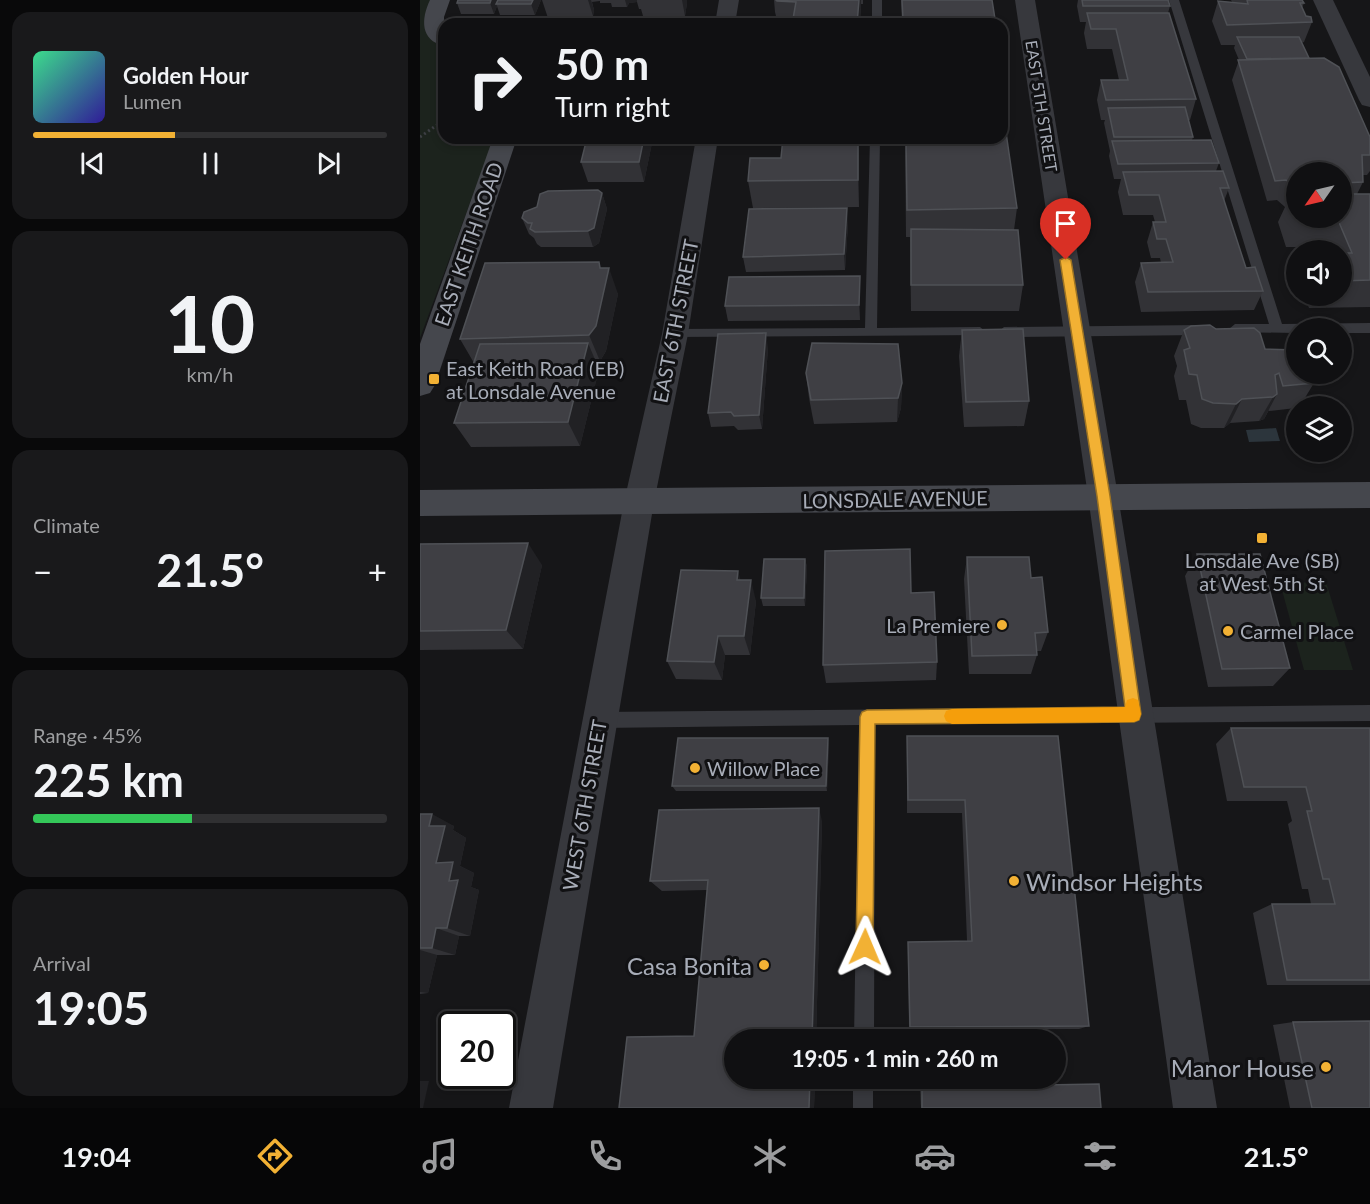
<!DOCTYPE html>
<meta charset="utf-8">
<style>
:root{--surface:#101012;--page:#19191b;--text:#f1f3f6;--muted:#9c9d9f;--line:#303032;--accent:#f2b134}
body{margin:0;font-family:Lato,sans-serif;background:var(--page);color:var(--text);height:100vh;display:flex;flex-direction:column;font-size:22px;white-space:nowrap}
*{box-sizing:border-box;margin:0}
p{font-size:20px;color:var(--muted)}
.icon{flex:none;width:33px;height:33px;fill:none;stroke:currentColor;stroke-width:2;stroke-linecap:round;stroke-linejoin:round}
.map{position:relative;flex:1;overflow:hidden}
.drawer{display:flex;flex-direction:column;gap:12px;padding:12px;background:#09090a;width:420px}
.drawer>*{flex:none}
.top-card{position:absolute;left:18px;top:18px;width:570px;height:126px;border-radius:18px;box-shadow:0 3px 9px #0003,0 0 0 2px var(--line);background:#101012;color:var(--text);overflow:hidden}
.needle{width:39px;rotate:236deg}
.tools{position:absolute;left:866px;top:162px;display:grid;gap:12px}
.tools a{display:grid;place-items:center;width:66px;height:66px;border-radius:50%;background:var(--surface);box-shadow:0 3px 9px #0003,0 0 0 2px var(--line);font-size:30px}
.speed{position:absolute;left:18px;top:1011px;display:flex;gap:12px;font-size:30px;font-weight:700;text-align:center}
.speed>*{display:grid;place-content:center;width:78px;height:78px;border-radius:50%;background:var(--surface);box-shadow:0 3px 9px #0003,0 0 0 2px var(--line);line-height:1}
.speed .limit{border:3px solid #111;border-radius:9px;background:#fff;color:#111}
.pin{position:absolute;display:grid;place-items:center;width:51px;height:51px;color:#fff;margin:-62px -26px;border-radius:50% 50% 50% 0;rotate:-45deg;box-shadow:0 0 6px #0007}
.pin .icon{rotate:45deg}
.me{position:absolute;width:66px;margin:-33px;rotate:1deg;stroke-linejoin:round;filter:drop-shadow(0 0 4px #0008)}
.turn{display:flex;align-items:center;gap:21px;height:126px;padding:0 18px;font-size:27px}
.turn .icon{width:78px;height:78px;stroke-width:2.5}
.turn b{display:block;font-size:42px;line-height:51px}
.big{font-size:45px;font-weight:700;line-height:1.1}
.drawer .widget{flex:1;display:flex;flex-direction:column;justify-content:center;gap:9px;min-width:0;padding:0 21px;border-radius:18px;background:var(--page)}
.drawer .dial{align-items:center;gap:0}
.dial b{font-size:78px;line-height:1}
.song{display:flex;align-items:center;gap:18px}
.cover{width:72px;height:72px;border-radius:9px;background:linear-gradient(135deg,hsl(150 70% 55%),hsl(250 70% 35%))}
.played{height:6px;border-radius:3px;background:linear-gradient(90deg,var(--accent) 40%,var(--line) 40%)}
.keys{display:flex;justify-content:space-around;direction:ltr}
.heat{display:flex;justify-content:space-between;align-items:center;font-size:33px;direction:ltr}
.charge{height:9px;border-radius:4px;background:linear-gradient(90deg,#34c759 45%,var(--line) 0)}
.trip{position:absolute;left:304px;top:1029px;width:342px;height:60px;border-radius:30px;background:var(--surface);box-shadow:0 3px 9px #0003,0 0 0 2px var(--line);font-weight:700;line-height:60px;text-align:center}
.tab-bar{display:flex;height:96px;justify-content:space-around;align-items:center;background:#060607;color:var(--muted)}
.tab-bar .icon{width:42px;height:42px}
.tab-bar .on{color:var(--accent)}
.tab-bar b{font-size:27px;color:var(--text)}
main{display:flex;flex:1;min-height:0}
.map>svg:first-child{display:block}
.green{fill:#1c231d}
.water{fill:#2c353c}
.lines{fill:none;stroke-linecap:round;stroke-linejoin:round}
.path{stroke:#3d3f44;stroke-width:3;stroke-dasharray:2 3;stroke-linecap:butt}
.lane{fill:#37383d;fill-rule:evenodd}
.street{fill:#37383d;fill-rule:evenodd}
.secondary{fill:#45474d;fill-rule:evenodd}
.wall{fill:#323236;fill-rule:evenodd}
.shaded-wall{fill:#212124}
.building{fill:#3f3f44;stroke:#4f5156;stroke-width:1.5}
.route{fill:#f2b134;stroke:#9d7322;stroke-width:1.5}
.slow{fill:#f59e0b}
.poi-dot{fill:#f2b134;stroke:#111113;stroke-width:2}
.labels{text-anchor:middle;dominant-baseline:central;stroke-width:6;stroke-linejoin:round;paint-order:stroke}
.far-street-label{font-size:16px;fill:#a8adb8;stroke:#111113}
.street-label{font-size:20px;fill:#a8adb8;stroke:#111113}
.poi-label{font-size:20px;fill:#a8adb8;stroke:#111113;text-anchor:start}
.near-poi-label{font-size:24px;fill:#a8adb8;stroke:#111113;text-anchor:end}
</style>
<main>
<section class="drawer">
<div class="widget">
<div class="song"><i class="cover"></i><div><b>Golden Hour</b><p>Lumen</p></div></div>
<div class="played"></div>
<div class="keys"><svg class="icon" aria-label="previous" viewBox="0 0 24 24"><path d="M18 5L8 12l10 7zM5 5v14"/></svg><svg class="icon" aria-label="pause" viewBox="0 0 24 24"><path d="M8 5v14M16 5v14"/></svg><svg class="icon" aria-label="next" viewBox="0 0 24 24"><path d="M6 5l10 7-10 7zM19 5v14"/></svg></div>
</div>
<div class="widget dial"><b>10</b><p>km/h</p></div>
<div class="widget"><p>Climate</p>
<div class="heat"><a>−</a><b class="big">21.5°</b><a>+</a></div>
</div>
<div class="widget"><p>Range · 45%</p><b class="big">225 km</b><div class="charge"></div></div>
<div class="widget"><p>Arrival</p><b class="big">19:05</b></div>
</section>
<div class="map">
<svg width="950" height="1108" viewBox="0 0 950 1108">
<rect width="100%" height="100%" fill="#161618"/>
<g class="green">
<path d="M0,0H13C1,24 0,34 24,48V138H74L0,338Z"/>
<path d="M906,582L933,670H884L860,583Z"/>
</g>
<path class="water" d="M856,428L860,441L829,442L826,430Z"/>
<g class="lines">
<path class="path" d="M0,137L24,120"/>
<g class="lane">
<rect x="452" y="0" width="10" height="24"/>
<path d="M749,0H759L862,324L950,323V333H921V328H876V333L811,332L809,329L815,324H849Z"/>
<path d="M450,138H460L457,328L560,327L566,332L565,335L250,337L249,334L250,331L255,329L445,328Z"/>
<path d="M782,325L788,330L782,335L584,337L578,332L584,327Z"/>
<path d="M950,705V721L455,725L454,1040H434L439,725L179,728L173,726L171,720L173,714L179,712Z"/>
<rect x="433" y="1078" width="20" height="30"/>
</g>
<g class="street">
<path d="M299,0H319L315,24H295Z"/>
<path d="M595,0H615L698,496L797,1108H753L668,496Z"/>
<path d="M893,0H913L950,77V107L942,105L939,100Z"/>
<path d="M276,138H298L268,334L234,502L133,1108H89L204,502L242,334Z"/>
</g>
<g class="secondary">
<path d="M10,0H30L24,17V46C0,40 1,19 10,0Z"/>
<path d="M73,138H97L15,385L10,393L0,396V344Z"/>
<path d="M950,482V508L0,516V490Z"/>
</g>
</g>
<g class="wall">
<path d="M38,0H121L115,15H80L77,6L74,14H41L37,3Z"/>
<path d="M122,0H267V3L265,16H223L221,9H219L217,2L209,3L207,7H192L191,3H180V1L172,2L174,10L173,16L128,18Z"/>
<path d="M354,0H443V4H441L440,24H358L355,12Z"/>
<path d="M481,0H572L575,19L574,24H482Z"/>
<path d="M658,0H748L750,6L748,13L776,99L770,120H768L773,137L772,140L799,163L796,171L809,188L804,201L826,268L843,291L834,310L721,312L715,282L721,263H741L740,258H731L727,242L733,222H735L733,215H703L698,192L701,179H694L689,156L690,151L684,123L685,120H681L677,100L681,80H699L692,49H667L664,33L666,22H660L657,6Z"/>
<path d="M811,0H882L884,3L882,8L886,16L892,22L884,42L881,43L889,58L950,137V171L947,175H943V182L937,194H950V307L889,308L885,296H921V250H906L905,247H866L858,222L865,207L857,200L847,201L812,80L819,60L814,48L815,45H801L792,21L798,1L812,2ZM876,172H921V218H876Z"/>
<path d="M233,138L224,182H168L161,162Z"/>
<path d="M439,138V207L333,208L328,181L361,158Z"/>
<path d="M485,138H582L597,208L594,230L603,285L599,311H491L490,237H486Z"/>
<path d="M182,193L187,209L179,243L173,247H121L117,244L114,238L109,234L102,218Z"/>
<path d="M428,224L425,270L326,272L323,257Z"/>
<path d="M181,268L198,294L186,351L180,361H176L179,369L160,446L51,447L34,423L54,363L40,339Z"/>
<path d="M440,276V320L308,321L305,306Z"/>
<path d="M796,329L845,349L894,383L880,406H876V408L849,411V410L844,419L839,421L810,423L804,428H781L771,424L766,400H759L754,376L757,366L754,356L764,330Z"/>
<path d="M542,330L609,401L604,426L544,427L539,356Z"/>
<path d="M348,348L342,429L318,430L314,426L291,427L288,413Z"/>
<path d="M386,373L482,383L481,408L477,422L394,424L389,398Z"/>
<path d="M0,544L122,565L103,649L0,650Z"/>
<path d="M777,554L870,668L853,686L788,687L765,576Z"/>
<path d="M547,557L611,578L628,632L621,651H617V655L611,674H549L544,579Z"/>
<path d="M385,559L387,567L385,606H343L341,598Z"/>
<path d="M321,580L336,601L330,655H305L302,680L256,679L247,661Z"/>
<path d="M491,593L517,662L516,680L406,683L403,665Z"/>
<path d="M811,728H950V985H847L833,913L852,904H891L888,889H882L868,824L872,821L867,801H807L796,744Z"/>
<path d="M487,736H638L669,1026L659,1029L489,1030L488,942L547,941L542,813H487Z"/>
<path d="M409,744L407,791H256L252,786Z"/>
<path d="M0,814L34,826L33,830L46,838L40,866L54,873L51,887L59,890L50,936H39L35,955H17L8,993L0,994Z"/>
<path d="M402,821L396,1040H315V1078H395L394,1108H199L274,1036L287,890L242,891L230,881Z"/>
<path d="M873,1022L950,1108H870L853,1025Z"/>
<path d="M679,1084L681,1108H501L500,1086Z"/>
</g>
<g class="shaded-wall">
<path d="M71,0H80L76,4L77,6L74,14L70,3Z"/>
<path d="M113,0H121L115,15L111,4Z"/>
<path d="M168,0H171L174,10L173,16Z"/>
<path d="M205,0H217V2L209,3L207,7Z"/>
<path d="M262,0H267V3L265,16Z"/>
<path d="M439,0H441L440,24H437Z"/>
<path d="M224,138H233L224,182L219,162Z"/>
<path d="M438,138H439V207L438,180Z"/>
<path d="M182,193L187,209L179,243L173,247L168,231Z"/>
<path d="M427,208L428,224L425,270L424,254Z"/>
<path d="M179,262L186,280L189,268L198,294L186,351L180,361L169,335L180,268Z"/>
<path d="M440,276V320L439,305Z"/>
<path d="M346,333L348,348L342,429L339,415Z"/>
<path d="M168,343L179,369L160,446L148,422Z"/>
<path d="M482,383L481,408L477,422L478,398Z"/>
<path d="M857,394L844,419L839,421L853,397Z"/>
<path d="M822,399L810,423L804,428L816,404Z"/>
<path d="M108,543L122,565L103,649L86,630Z"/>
<path d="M385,559L387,567L385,606L384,598Z"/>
<path d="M318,571L324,592L317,580Z"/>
<path d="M331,580L336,601L330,655L324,636Z"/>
<path d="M298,636L305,655L302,680L294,662Z"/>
<path d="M408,738L409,744L407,791L406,786Z"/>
<path d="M399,808L402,821L396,1040H392Z"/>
<path d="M12,814L34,826L33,830L46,838L40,866L54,873L51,887L59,890L50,936L27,928L29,881L16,863L9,826Z"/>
<path d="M16,928L39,936L35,955L12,948Z"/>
<path d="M0,950L17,955L8,993L0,992Z"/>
<path d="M390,1078H395L394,1108H389Z"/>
<path d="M0,1081H9L3,1108H0Z"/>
</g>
<g class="building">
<path d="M38,0H71L70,3H37Z"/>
<path d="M78,0H113L111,4H76Z"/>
<path d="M356,0H439L437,24H364L365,20L373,19L376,2L357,1Z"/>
<path d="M482,0H572L575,19H483Z"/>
<path d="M662,0H748L750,6H663Z"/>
<path d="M827,0H882L884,3H880L886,16L891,17L892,22L807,25L798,1L828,4Z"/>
<path d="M667,13H749L776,99L686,100L681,80H708L696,29H671Z"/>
<path d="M817,37H879L889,58L827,59Z"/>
<path d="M904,58L919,67L950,137V155H942L943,182L921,183V172H876V187L873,186L866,180L855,181L818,60Z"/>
<path d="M582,105L597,208L487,210L486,138H582Z"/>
<path d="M765,107L773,137H694L688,108Z"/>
<path d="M167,138H224L219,162H161Z"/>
<path d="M363,138H438V180L328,181L330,158H361Z"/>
<path d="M791,140L799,163L698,164L692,141Z"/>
<path d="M803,171L809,188H800L826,268L835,267L843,291L728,292L721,263L753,262L746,239H737L733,222H746L739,195H709L703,172Z"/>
<path d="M178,190L182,193L174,228L168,231L115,232L110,229L112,223H108L102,218L104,212L117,207L120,194L128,191Z"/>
<path d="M870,194H876V211Z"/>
<path d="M921,194H950V280L921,281V253H932L918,220H879L878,218H921Z"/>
<path d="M427,208L424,254L323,257L329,209Z"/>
<path d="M491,229L598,230L603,285H491Z"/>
<path d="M179,262L180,268H189L176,326L169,335L40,339L65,263Z"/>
<path d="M440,276L439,305L305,306L309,277Z"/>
<path d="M790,325L796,329L834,328L840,333L845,349L876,350V374H891L894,383L863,386L859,373L855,375L857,394L853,397L822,399L816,404L793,403L782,399L777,375L769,374L764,350L770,348L764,330L771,326Z"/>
<path d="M603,329L609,401L546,402L542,330Z"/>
<path d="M346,333L339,415L314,416L311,412L288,413L298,334Z"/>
<path d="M168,343L148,422L34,423L60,344Z"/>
<path d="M392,343L478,344L482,383L478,398L391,400L386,373Z"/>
<path d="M108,543L86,630L0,631V544Z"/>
<path d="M490,549L491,593L514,592L517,662L403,665L405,551Z"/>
<path d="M777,554H840L870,668L802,669Z"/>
<path d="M547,557H609L611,578L622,577L628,632L615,633L617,655L552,656Z"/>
<path d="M344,559H385L384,598H341Z"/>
<path d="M261,570L318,571L317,580H331L324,636H298L294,662L247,661Z"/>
<path d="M811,728H950V980H867L852,904H915L909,879H903L887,811H892L886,787H824Z"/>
<path d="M487,736H638L669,1026L490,1027L488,942L552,941L545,800H488Z"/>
<path d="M258,738H408L406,786H252Z"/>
<path d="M399,808L392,1040H315V1078H390L389,1108H199L207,1037L274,1036L288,880L230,881L239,810Z"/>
<path d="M0,814H12L9,826H25L16,863L33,862L29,881L38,880L27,928H16L12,948H0Z"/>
<path d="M950,1021V1108H892L873,1022Z"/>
<path d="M679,1084L681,1108H502V1087Z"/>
</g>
<path class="route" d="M646,257L651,260L690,496L721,714L719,720L714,722L455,724L453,947L451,954L445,956L438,954L436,947L440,717L442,712L447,710L705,707L677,496L640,260Z"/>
<path class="slow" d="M713,698L718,700L721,714L719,720L714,722L532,724L526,721L524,716L526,711L532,709L705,707L707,700Z"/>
<g class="poi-dot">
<rect x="8" y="373" width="12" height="12" rx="3"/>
<rect x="836" y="532" width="12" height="12" rx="3"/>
<circle cx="582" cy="625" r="6"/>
<circle cx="808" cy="631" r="6"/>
<circle cx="275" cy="768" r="6"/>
<circle cx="594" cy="881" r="6"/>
<circle cx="344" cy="965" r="6"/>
<circle cx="906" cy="1067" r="6"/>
</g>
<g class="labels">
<g class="far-street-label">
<text transform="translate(622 106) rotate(81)">EAST 5TH STREET</text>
</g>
<g class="street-label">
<text transform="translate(48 244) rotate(-71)">EAST KEITH ROAD</text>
<text transform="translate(255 321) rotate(-79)">EAST 6TH STREET</text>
<text transform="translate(475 499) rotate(-1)">LONSDALE AVENUE</text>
<text transform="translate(164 805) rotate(-80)">WEST 6TH STREET</text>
</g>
<g class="poi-label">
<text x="26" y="368">East Keith Road (EB)<tspan x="26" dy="23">at Lonsdale Avenue</tspan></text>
<text x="842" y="560" text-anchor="middle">Lonsdale Ave (SB)<tspan x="842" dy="23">at West 5th St</tspan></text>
<text x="570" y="625" text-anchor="end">La Premiere</text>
<text x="820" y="631">Carmel Place</text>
<text x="287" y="768">Willow Place</text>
</g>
<g class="near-poi-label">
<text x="606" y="881" text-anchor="start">Windsor Heights</text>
<text x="332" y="965">Casa Bonita</text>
<text x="894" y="1067">Manor House</text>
</g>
</g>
</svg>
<div class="tools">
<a><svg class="needle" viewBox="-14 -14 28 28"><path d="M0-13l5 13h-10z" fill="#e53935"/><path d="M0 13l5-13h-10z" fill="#9c9d9f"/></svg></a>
<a><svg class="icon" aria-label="sound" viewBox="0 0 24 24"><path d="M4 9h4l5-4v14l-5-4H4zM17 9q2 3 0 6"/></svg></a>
<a><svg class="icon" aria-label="search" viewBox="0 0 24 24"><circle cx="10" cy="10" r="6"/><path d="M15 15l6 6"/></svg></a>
<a><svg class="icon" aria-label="layers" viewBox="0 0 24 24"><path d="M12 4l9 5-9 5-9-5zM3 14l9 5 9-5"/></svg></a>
</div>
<div class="speed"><div class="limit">20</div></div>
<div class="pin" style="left:646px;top:260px;background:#d93025"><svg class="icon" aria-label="arrive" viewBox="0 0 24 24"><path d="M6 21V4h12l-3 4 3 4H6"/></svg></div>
<svg class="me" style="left:445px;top:947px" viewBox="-20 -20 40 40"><path d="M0-17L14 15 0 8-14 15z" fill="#f2b134" stroke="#fff" stroke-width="4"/></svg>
<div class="trip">19:05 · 1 min · 260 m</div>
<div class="top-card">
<div class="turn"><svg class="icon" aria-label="right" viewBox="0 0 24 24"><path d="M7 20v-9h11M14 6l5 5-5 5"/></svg><div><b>50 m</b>Turn right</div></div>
</div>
</div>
</main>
<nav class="tab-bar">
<b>19:04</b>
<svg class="icon on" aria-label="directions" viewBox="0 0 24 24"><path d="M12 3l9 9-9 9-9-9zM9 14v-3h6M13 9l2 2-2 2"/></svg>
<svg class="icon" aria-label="music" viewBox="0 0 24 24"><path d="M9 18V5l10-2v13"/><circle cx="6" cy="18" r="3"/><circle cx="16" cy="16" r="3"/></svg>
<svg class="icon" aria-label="phone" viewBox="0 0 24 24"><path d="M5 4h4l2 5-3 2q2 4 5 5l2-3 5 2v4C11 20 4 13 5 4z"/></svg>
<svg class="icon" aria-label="climate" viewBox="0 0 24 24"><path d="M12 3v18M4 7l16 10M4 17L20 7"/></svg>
<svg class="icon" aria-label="car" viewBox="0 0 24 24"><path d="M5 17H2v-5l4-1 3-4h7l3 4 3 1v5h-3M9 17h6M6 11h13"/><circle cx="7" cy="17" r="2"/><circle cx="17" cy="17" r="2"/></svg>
<svg class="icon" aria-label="filters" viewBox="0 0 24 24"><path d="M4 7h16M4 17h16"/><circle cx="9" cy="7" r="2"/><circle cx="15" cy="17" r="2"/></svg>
<b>21.5°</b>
</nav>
